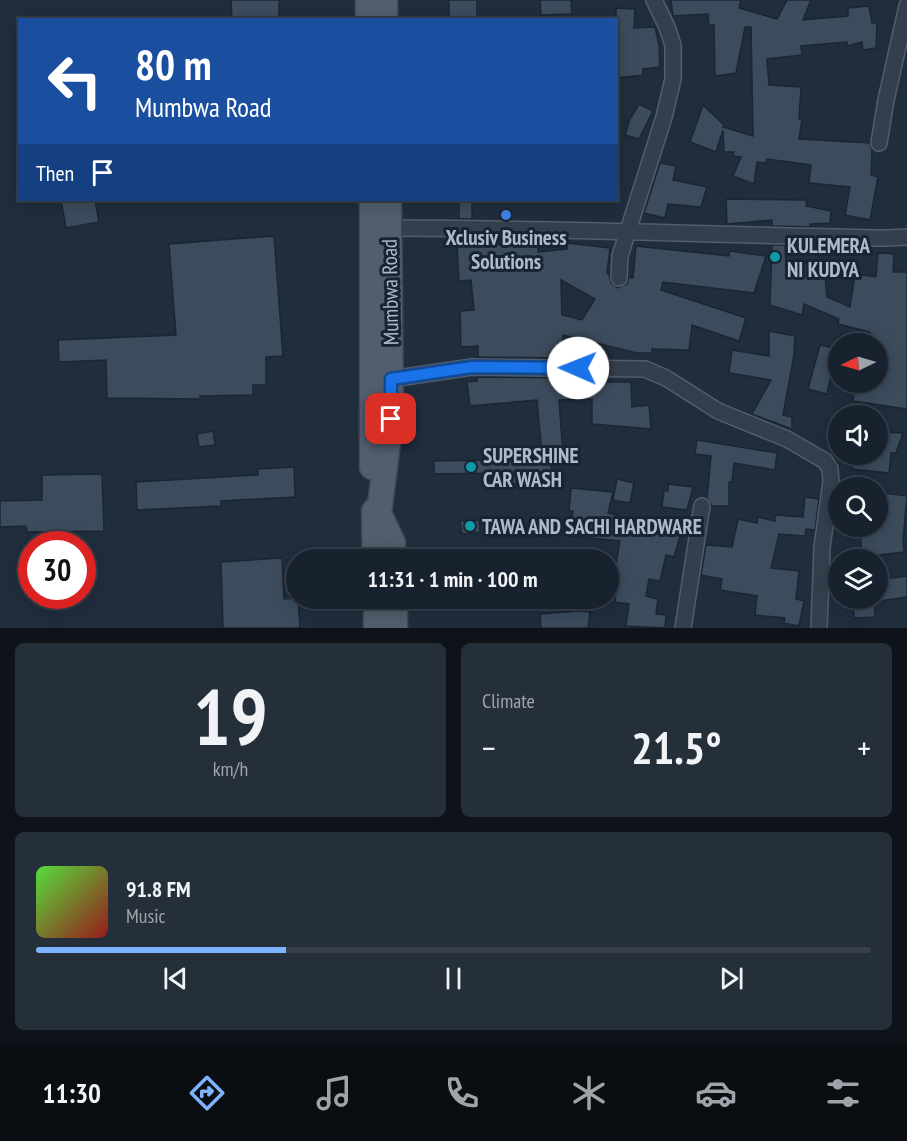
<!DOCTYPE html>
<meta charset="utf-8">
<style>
:root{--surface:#18222e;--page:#252f3a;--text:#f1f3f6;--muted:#9fa4aa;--line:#363f4a;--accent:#7eb4ff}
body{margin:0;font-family:"PT Sans Narrow",sans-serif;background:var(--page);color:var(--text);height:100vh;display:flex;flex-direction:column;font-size:22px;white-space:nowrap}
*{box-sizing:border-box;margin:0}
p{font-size:20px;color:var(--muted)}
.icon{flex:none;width:33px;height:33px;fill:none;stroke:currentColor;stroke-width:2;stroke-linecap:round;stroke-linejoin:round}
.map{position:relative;height:628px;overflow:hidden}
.panel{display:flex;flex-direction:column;gap:15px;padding:15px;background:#0d1319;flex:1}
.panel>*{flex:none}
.banner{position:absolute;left:18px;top:18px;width:600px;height:183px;border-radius:0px;box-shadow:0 3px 15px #0003,0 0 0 2px var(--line);background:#1a4fa0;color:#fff;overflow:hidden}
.needle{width:39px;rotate:265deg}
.tools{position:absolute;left:828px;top:333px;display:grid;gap:12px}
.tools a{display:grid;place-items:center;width:60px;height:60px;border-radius:50%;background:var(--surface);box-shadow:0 3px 15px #0003,0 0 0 2px var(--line);font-size:30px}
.speed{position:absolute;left:18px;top:531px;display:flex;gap:12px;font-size:30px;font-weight:700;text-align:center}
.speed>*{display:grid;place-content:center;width:78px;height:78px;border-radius:50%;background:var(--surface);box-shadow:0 3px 15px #0003,0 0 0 2px var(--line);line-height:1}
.speed .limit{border:9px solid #d22;background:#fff;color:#111}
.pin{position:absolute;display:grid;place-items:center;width:51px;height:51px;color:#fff;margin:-26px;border-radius:12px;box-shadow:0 3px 9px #0006}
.me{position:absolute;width:66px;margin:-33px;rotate:271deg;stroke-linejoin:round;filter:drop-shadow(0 0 4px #0008)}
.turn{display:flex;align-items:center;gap:21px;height:126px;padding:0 18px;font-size:27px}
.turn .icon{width:78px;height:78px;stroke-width:2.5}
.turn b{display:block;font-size:42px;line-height:51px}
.then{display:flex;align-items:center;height:57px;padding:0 18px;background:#0003;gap:12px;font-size:22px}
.big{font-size:45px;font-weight:700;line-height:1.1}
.panel .card{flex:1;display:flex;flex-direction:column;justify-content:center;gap:9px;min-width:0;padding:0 21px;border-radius:9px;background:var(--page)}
.panel .dial{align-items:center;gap:0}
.dial b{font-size:78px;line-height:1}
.song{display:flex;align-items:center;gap:18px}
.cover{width:72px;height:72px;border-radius:9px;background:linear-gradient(135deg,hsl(110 70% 55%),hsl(0 70% 35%))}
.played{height:6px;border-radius:3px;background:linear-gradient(90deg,var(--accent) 30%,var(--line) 30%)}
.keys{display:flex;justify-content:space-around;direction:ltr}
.heat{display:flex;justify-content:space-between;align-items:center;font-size:33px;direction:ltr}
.panel .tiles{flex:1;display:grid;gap:15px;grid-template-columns:1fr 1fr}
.card:last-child{grid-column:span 2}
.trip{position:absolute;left:286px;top:549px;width:333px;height:60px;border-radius:30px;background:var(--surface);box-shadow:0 3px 15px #0003,0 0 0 2px var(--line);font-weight:700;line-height:60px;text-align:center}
.dock{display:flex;height:96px;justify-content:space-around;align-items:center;background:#0a0e12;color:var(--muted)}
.dock .icon{width:42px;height:42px}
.dock .on{color:var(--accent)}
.dock b{font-size:27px;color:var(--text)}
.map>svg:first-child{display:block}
.building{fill:#3c4c5d;stroke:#1b2634;stroke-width:1.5;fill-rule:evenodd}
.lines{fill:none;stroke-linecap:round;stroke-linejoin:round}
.street-casing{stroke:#525d6b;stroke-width:18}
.primary-casing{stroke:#3d4856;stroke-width:27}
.street{stroke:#343f4d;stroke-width:15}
.primary{stroke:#525e6d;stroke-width:24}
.route-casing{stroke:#114b97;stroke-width:15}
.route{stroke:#1a73e8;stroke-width:10}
.shop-dot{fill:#3f7fe0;stroke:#192432;stroke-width:2}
.culture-dot{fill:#0f9aa8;stroke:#192432;stroke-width:2}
.labels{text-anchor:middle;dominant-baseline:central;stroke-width:6;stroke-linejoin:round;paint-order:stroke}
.poi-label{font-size:21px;font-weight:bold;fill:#afbac9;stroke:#192432;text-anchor:start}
.street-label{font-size:21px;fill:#afbac9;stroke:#192432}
</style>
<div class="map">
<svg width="907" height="628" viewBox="0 0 907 628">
<rect width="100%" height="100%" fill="#202d3d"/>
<g class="building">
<path d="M231,0H279V20H232Z"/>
<rect x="449" y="0" width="28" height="20"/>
<path d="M540,0H571L572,14L541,15Z"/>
<path d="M671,0H741L739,8L777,19L787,0H811L803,20L848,16V8L869,6L872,23H877L876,48L863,50L862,42L847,46V42L801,46L802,55L767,59L769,85L801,87L799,119L802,120L799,139L870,143L872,150L871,175L878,177L870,220L845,215L850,187L809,183L811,165L767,159L766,163L757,162L754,184L733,176L741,157L733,156L734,152H724L723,130L716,152L690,142L703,105L724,125L723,127L753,136L751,27H745L736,73L715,76L714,25H709L708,14L673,16Z"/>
<path d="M616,8L635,9L634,28L655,27L659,45L660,67L643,69V75L616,78Z"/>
<path d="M639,104L653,111L639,139L625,135L630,119Z"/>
<path d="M660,163L676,166L673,180L707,187L701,207L668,204L665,218L644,213Z"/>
<path d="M726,199L807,200L806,206L831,211L830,223L810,224V227L772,226V220L727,224Z"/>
<path d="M61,200H95L99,222L66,228Z"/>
<rect x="459" y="200" width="13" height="19"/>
<path d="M274,236L283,356L266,357V385H253V395L200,396V399L107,398L106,360L59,362L58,340L176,335L169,244Z"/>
<path d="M538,243V252L567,249V243L610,248L607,273L609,274L611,283L618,288L627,284L629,277L633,278L636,246L729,256L730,251L766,256L754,293L663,282L661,290L746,318L739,341L692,325L689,350L652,349V353H637L563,335V358L478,357V346L461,347L460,311L474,310L471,280L459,281L457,246ZM561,280L595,299L582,320L562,315Z"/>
<path d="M772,245H785L786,265L824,263L827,297L850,307L855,274L876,277L878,253L894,254L893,272H907V409L853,401L856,382H878V344H869L870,332L838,324L839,319L804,304L802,315L770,305Z"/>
<path d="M769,331L795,336L794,355L783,415L792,417V429L752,414L771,380L729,373L732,350L769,356Z"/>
<path d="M820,345L838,349V368L833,366L827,394L808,389Z"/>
<path d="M477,377L564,378V379L605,382H631L632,407L649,405L651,429L592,424V399L559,400L563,453L542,455L537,400L470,406L467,382L477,381Z"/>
<path d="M213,431L215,445L199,447L197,434Z"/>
<path d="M878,432L903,433L896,453H891L889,473L852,469L854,454H878Z"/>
<path d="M697,440L777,453L775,470L734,463L732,482H729V506H712L707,498L711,456L695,454Z"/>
<path d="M550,459L552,472L516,473V484L498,485V473L434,474V461Z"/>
<path d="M294,467L295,497L221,501V506L137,510L136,482L258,475V469Z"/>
<path d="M102,474L104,531L27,532L26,526L0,527V501L42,500V475Z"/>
<path d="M617,479L634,483L630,503L613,500Z"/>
<path d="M668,484L693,487L687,510L662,507L664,491H668Z"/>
<path d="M571,488L613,492L608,513L681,533L674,557L666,555L660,581L649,579L646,596L658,599L656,614L666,615L665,628L626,626L629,604L615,602L618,578L614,577L620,541L570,536L573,511H569Z"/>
<path d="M884,493L907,496L903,540L904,552L879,555V560H862L860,526H880Z"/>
<path d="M805,497L819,499L815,530L806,529L805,536L779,534L771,568L799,571L796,599L804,601L799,626L784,623L785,618L755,615L757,596L720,590L722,579L701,575L706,545L732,547L738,519L757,523L758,517L775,521V515L803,517Z"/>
<path d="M479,520L480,532L462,534L460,521Z"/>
<path d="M282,558L284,599L298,598L300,628H223L221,562Z"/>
<path d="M907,576V597L880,601L878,580Z"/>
<path d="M853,598H874L875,617L854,618Z"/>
<path d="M579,611L590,612L588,628H541L540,614Z"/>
</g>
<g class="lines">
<g class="street-casing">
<g id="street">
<path d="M879,143L886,100L907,6"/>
<path d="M389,228C555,228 721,235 887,238L907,237"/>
<path d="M619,278L620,256L664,117L673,79V45L667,27L654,0"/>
<path d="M391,379L472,367L645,369L666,378L718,411L787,439L825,461L830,469L831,482L822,547L819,628"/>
<path d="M683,628L702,506"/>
</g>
</g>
<g class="primary-casing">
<g id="primary">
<path d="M368,0V20"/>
<path d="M385,0V20"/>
<path d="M372,200V467"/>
<path d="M389,200L391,419L379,513L393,543L394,560"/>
<path d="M374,511L375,560"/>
<path d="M376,598V628"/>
<path d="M395,598V628"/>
</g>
</g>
<use href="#street" class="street"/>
<use href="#primary" class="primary"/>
</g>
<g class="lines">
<g class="route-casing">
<path id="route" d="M391,419V379L472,367L578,368"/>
</g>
<use href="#route" class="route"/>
</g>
<circle class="shop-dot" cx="506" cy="215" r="6"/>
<g class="culture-dot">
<circle cx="775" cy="257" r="6"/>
<circle cx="471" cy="467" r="6"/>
<circle cx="470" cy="526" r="6"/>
</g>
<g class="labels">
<g class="poi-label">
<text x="506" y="237" text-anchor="middle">Xclusiv Business<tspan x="506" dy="24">Solutions</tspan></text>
<text x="787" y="245">KULEMERA<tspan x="787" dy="24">NI KUDYA</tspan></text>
<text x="483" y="455">SUPERSHINE<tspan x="483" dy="24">CAR WASH</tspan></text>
<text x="482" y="526">TAWA AND SACHI HARDWARE</text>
</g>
<g class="street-label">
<text transform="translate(390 292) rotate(-91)">Mumbwa Road</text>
</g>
</g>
</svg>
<div class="tools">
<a><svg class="needle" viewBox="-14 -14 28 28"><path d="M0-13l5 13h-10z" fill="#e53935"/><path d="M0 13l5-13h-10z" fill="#9fa4aa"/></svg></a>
<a><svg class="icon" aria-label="sound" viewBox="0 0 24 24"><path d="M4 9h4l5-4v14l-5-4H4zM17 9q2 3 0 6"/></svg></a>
<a><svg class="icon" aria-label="search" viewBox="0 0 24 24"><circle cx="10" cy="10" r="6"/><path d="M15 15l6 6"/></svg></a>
<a><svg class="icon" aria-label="layers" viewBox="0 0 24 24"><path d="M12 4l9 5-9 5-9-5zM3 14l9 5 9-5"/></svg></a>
</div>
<div class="speed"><div class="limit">30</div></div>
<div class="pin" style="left:391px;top:419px;background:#d93025"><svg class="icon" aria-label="arrive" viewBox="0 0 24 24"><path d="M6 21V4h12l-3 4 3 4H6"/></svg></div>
<svg class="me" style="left:578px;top:368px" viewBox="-20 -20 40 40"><circle r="19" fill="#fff"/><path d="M0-13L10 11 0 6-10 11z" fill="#1a73e8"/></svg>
<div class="trip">11:31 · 1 min · 100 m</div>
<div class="banner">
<div class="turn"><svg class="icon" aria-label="left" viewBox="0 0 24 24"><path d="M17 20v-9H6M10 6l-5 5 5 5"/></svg><div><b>80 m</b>Mumbwa Road</div></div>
<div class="then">Then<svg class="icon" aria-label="arrive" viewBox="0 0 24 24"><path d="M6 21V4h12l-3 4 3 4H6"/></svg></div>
</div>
</div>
<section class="panel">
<div class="tiles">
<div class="card dial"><b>19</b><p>km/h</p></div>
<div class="card"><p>Climate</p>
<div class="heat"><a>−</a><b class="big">21.5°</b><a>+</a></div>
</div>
<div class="card">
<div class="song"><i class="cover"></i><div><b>91.8 FM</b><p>Music</p></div></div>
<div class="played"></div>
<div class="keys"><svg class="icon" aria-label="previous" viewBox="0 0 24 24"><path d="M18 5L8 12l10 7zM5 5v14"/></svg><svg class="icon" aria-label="pause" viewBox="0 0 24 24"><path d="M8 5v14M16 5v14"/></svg><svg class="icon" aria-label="next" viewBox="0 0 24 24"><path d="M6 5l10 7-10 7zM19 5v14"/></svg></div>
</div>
</div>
</section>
<nav class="dock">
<b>11:30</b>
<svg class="icon on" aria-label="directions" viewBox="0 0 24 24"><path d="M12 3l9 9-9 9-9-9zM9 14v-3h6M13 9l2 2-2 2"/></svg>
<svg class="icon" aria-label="music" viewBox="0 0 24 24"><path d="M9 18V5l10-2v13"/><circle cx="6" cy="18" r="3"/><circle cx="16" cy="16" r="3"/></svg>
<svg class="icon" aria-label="phone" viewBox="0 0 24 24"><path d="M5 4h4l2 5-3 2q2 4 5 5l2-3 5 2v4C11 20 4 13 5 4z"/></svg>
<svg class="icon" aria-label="climate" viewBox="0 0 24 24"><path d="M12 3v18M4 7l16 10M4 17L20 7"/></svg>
<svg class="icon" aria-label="car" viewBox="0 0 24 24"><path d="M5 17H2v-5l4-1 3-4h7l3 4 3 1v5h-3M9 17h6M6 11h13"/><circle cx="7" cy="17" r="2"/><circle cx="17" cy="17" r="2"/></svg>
<svg class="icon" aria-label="filters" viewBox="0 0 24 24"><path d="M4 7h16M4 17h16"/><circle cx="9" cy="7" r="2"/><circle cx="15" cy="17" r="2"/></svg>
</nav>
